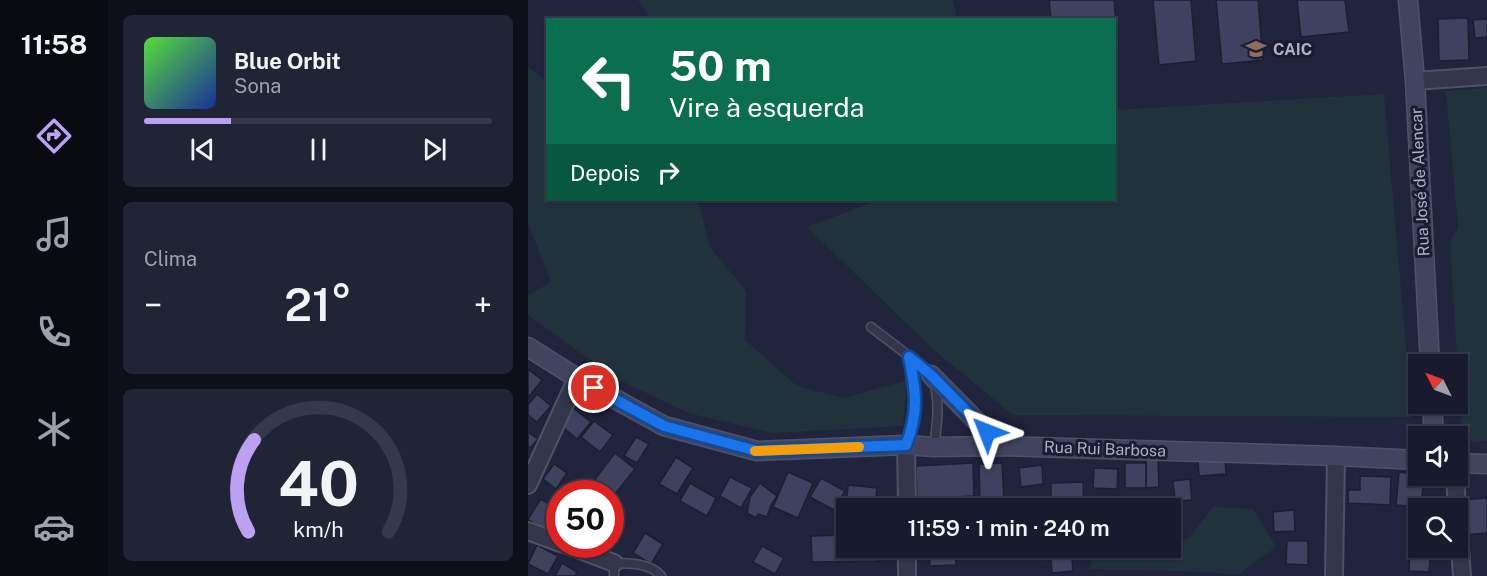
<!DOCTYPE html>
<html lang="pt">
<meta charset="utf-8">
<style>
:root{--surface:#181b2d;--page:#212435;--text:#f1f3f6;--muted:#9fa1aa;--line:#363949;--accent:#bca0f2}
body{margin:0;font-family:"Public Sans",sans-serif;background:var(--page);color:var(--text);height:100vh;display:flex;flex-direction:column;font-size:22px;white-space:nowrap}
*{box-sizing:border-box;margin:0}
p{font-size:20px;color:var(--muted)}
.icon{flex:none;width:33px;height:33px;fill:none;stroke:currentColor;stroke-width:2;stroke-linecap:round;stroke-linejoin:round}
.map{position:relative;flex:1;overflow:hidden}
.side{display:flex;flex-direction:column;gap:15px;padding:15px;background:#0d0f19;width:420px}
.side>*{flex:none}
.hud{position:absolute;left:18px;top:18px;width:570px;height:183px;border-radius:0px;box-shadow:0 2px 4px #0004,0 0 0 2px var(--line);background:#0b6e4f;color:#fff;overflow:hidden}
.needle{width:39px;rotate:312deg}
.controls{position:absolute;left:880px;top:354px;display:grid;gap:12px}
.controls a{display:grid;place-items:center;width:60px;height:60px;border-radius:0px;background:var(--surface);box-shadow:0 2px 4px #0004,0 0 0 2px var(--line);font-size:30px}
.speed{position:absolute;left:18px;top:480px;display:flex;gap:12px;font-size:30px;font-weight:700;text-align:center}
.speed>*{display:grid;place-content:center;width:78px;height:78px;border-radius:50%;background:var(--surface);box-shadow:0 2px 4px #0004,0 0 0 2px var(--line);line-height:1}
.speed .limit{border:9px solid #d22;background:#fff;color:#111}
.pin{position:absolute;display:grid;place-items:center;width:51px;height:51px;color:#fff;margin:-26px;border:3px solid #fff;border-radius:50%;box-shadow:0 2px 6px #0007}
.me{position:absolute;width:66px;margin:-33px;rotate:315deg;stroke-linejoin:round;filter:drop-shadow(0 0 4px #0008)}
.turn{display:flex;align-items:center;gap:21px;height:126px;padding:0 24px;font-size:27px}
.turn .icon{width:78px;height:78px;stroke-width:2.5}
.turn b{display:block;font-size:42px;line-height:51px}
.then{display:flex;align-items:center;height:57px;padding:0 24px;background:#0003;gap:12px;font-size:22px}
.big{font-size:45px;font-weight:600;line-height:1.1}
.side .widget{flex:1;display:flex;flex-direction:column;justify-content:center;gap:9px;min-width:0;padding:0 21px;border-radius:9px;background:var(--page)}
.side .dial{align-items:center;gap:0}
.dial svg{height:156px;overflow:visible;fill:none;stroke:var(--line);stroke-width:7;stroke-linecap:round;text-anchor:middle}
.dial text{fill:var(--text);stroke:none}
.song{display:flex;align-items:center;gap:18px}
.cover{width:72px;height:72px;border-radius:9px;background:linear-gradient(135deg,hsl(110 70% 55%),hsl(230 70% 35%))}
.played{height:6px;border-radius:3px;background:linear-gradient(90deg,var(--accent) 25%,var(--line) 25%)}
.keys{display:flex;justify-content:space-around;direction:ltr}
.heat{display:flex;justify-content:space-between;align-items:center;font-size:33px;direction:ltr}
.trip{position:absolute;left:308px;top:498px;width:345px;height:60px;border-radius:0px;background:var(--surface);box-shadow:0 2px 4px #0004,0 0 0 2px var(--line);font-weight:600;line-height:60px;text-align:center}
main{display:flex;flex:1;min-height:0}
.tab-bar{display:flex;flex-direction:column;width:108px;justify-content:space-around;align-items:center;background:#0a0b12;color:var(--muted)}
.tab-bar .icon{width:42px;height:42px}
.tab-bar .selected{color:var(--accent)}
.tab-bar b{font-size:27px;color:var(--text)}
.map>svg:first-child{display:block}
.green{fill:#22323d}
.building{fill:#3f425e;stroke:#1c1e33;stroke-width:1.5}
.lines{fill:none;stroke-linecap:round;stroke-linejoin:round}
.lane-casing{stroke:#4f5167;stroke-width:11}
.street-casing{stroke:#4f5167;stroke-width:20}
.secondary-casing{stroke:#4f5167;stroke-width:21}
.lane{stroke:#34374c;stroke-width:8}
.street{stroke:#34374c;stroke-width:16}
.secondary{stroke:#42445f;stroke-width:18}
.route-casing{stroke:#114b97;stroke-width:15}
.route{stroke:#1a73e8;stroke-width:10}
.slow{stroke:#f59e0b;stroke-width:10}
.labels{text-anchor:middle;dominant-baseline:central;stroke-width:6;stroke-linejoin:round;paint-order:stroke}
.poi-label{font-size:16px;font-weight:bold;fill:#afb1c8;stroke:#1a1c31;text-anchor:start}
.street-label{font-size:16px;fill:#afb1c8;stroke:#1a1c31}
</style>
<main>
<nav class="tab-bar">
<b>11:58</b>
<svg class="icon selected" aria-label="directions" viewBox="0 0 24 24"><path d="M12 3l9 9-9 9-9-9zM9 14v-3h6M13 9l2 2-2 2"/></svg>
<svg class="icon" aria-label="music" viewBox="0 0 24 24"><path d="M9 18V5l10-2v13"/><circle cx="6" cy="18" r="3"/><circle cx="16" cy="16" r="3"/></svg>
<svg class="icon" aria-label="phone" viewBox="0 0 24 24"><path d="M5 4h4l2 5-3 2q2 4 5 5l2-3 5 2v4C11 20 4 13 5 4z"/></svg>
<svg class="icon" aria-label="climate" viewBox="0 0 24 24"><path d="M12 3v18M4 7l16 10M4 17L20 7"/></svg>
<svg class="icon" aria-label="car" viewBox="0 0 24 24"><path d="M5 17H2v-5l4-1 3-4h7l3 4 3 1v5h-3M9 17h6M6 11h13"/><circle cx="7" cy="17" r="2"/><circle cx="17" cy="17" r="2"/></svg>
</nav>
<section class="side">
<div class="widget">
<div class="song"><i class="cover"></i><div><b>Blue Orbit</b><p>Sona</p></div></div>
<div class="played"></div>
<div class="keys"><svg class="icon" aria-label="previous" viewBox="0 0 24 24"><path d="M18 5L8 12l10 7zM5 5v14"/></svg><svg class="icon" aria-label="pause" viewBox="0 0 24 24"><path d="M8 5v14M16 5v14"/></svg><svg class="icon" aria-label="next" viewBox="0 0 24 24"><path d="M6 5l10 7-10 7zM19 5v14"/></svg></div>
</div>
<div class="widget"><p>Clima</p>
<div class="heat"><a>−</a><b class="big">21°</b><a>+</a></div>
</div>
<div class="widget dial"><svg viewBox="0 0 100 80">
<path d="M14 69A42 42 0 1 1 86 69"/>
<path d="M14 69A42 42 0 0 1 17 22" stroke="#bca0f2"/>
<text x="50" y="56" font-size="32" font-weight="700">40</text>
<text x="50" y="72" font-size="11">km/h</text>
</svg></div>
</section>
<div class="map">
<svg width="959" height="576" viewBox="0 0 959 576">
<rect width="100%" height="100%" fill="#20243c"/>
<g class="green">
<path d="M110,0H425L429,19H137L121,16Z"/>
<path d="M0,67L19,82L20,200H170L182,247L218,291L217,340L269,386L316,398L379,380L375,426L243,433L160,413L87,378L0,315V295L23,282L0,223Z"/>
<path d="M959,88V441L934,442L922,241L930,228L918,91Z"/>
<path d="M856,94L884,417L485,415L406,350L279,227L351,200H586L587,110Z"/>
<path d="M685,507L725,509L748,547L710,575L683,572L562,569L566,548H642V535L659,540Z"/>
</g>
<g class="building">
<path d="M521,0H586L590,49H586V20H523Z"/>
<path d="M625,0H663L668,61L631,65Z"/>
<path d="M688,0H730L735,60L694,64Z"/>
<path d="M769,0H817L821,32L773,37Z"/>
<path d="M940,18L941,60L911,61L910,19Z"/>
<path d="M959,19V37L947,38L945,20Z"/>
<path d="M0,369L14,380L0,398Z"/>
<path d="M9,394L23,406L9,422L0,415V405Z"/>
<path d="M44,407L63,422L49,439L31,424Z"/>
<path d="M66,421L85,435L72,452L53,437Z"/>
<path d="M0,432L10,439L3,447H0Z"/>
<path d="M108,437L121,444L109,463L96,456Z"/>
<path d="M87,453L107,469L87,494L67,479Z"/>
<path d="M148,457L165,468L149,494L131,484Z"/>
<path d="M697,458L698,474L671,476L670,460Z"/>
<path d="M618,460H630L631,487L618,488Z"/>
<path d="M445,463L446,496L389,499L388,466Z"/>
<path d="M474,463L476,502L452,503L451,464Z"/>
<rect x="597" y="463" width="21" height="25"/>
<path d="M26,464L39,473L28,489L15,479Z"/>
<path d="M514,465L515,484L493,487L491,468Z"/>
<path d="M566,468L590,469L589,489L565,488Z"/>
<path d="M260,472L285,483L270,518L245,507Z"/>
<path d="M871,472L896,476L894,497L907,499L906,508L868,505Z"/>
<path d="M832,476L863,477L862,505L820,503V490H832Z"/>
<path d="M202,477L224,488L213,508L192,496Z"/>
<path d="M293,478L317,491L306,510L282,497Z"/>
<path d="M662,479L664,500L647,501L645,481Z"/>
<path d="M45,481L61,494H35Z"/>
<path d="M555,482L556,507L523,508V483Z"/>
<path d="M162,483L188,498L179,516L152,501Z"/>
<path d="M232,483L249,496L243,505L239,517L230,514L228,518L219,513L222,497Z"/>
<path d="M320,485L349,488L347,508L318,509Z"/>
<path d="M959,498V533L936,535L932,500Z"/>
<path d="M13,499L30,511L16,531L0,519Z"/>
<path d="M82,503L95,511L87,524L82,521Z"/>
<path d="M449,504V508H417V505Z"/>
<path d="M32,509V533L20,525Z"/>
<path d="M766,510L767,531L746,532L745,512Z"/>
<path d="M117,533L135,544L123,564L105,553Z"/>
<path d="M318,535V548H351V561L284,562L283,536Z"/>
<path d="M759,541H780V565L758,564Z"/>
<path d="M9,545L30,556L20,574L0,564Z"/>
<path d="M234,546L256,558L247,574L225,562Z"/>
<path d="M882,547L903,548L901,572L881,571Z"/>
<path d="M518,548H551L552,557L519,560Z"/>
<path d="M427,549L428,565L402,566L401,550Z"/>
<path d="M544,557L545,571L524,573L523,558Z"/>
<path d="M34,563L49,572L47,576H27Z"/>
</g>
<g class="lines">
<g class="lane-casing">
<g id="lane">
<path d="M343,327C353,335 400,369 404,377C413,398 409,425 406,447"/>
<path d="M378,445C391,412 388,391 382,357"/>
<path d="M86,576V563C100,563 123,563 133,576"/>
</g>
</g>
<g class="street-casing">
<g id="street">
<path d="M887,81L959,76"/>
<path d="M378,445L379,508"/>
<path d="M927,476L929,508"/>
<path d="M0,485L49,378"/>
<path d="M930,519L934,576"/>
<path d="M0,531L32,543"/>
<path d="M36,544L86,563"/>
<path d="M379,548V576"/>
<path d="M806,576L808,456"/>
</g>
</g>
<g class="secondary-casing">
<g id="secondary">
<path d="M880,0L887,81L902,364"/>
<path d="M0,347L49,378L136,426L229,451L378,445L406,447L473,446L808,456L891,460"/>
<path d="M403,375L473,446"/>
<path d="M904,404L906,436"/>
<path d="M930,463L959,464"/>
</g>
</g>
<use href="#lane" class="lane"/>
<use href="#street" class="street"/>
<use href="#secondary" class="secondary"/>
</g>
<g class="lines">
<g class="route-casing">
<path id="route" d="M66,388L136,426L229,451L378,445C391,412 388,391 381,357L403,375L459,432"/>
</g>
<use href="#route" class="route"/>
<path class="slow" d="M227,451L331,447"/>
</g>
<defs>
<g id="school-bare" transform="scale(1.62)"><path d="M0-5L7-2L0 1L-7-2ZM-4 1L0 2.5L4 1V4Q0 6-4 4Z" fill="#8d6e63" stroke="#1a1c31" stroke-width="2.5" paint-order="stroke"/></g>
</defs>
<g fill-rule="evenodd">
<use href="#school-bare" x="728" y="49"/>
</g>
<g class="labels">
<g class="poi-label">
<text x="745" y="49">CAIC</text>
</g>
<g class="street-label">
<text transform="translate(892 182) rotate(-93)">Rua José de Alencar</text>
<text transform="translate(577 449) rotate(2)">Rua Rui Barbosa</text>
</g>
</g>
</svg>
<div class="controls">
<a><svg class="needle" viewBox="-14 -14 28 28"><path d="M0-13l5 13h-10z" fill="#e53935"/><path d="M0 13l5-13h-10z" fill="#9fa1aa"/></svg></a>
<a><svg class="icon" aria-label="sound" viewBox="0 0 24 24"><path d="M4 9h4l5-4v14l-5-4H4zM17 9q2 3 0 6"/></svg></a>
<a><svg class="icon" aria-label="search" viewBox="0 0 24 24"><circle cx="10" cy="10" r="6"/><path d="M15 15l6 6"/></svg></a>
</div>
<div class="speed"><div class="limit">50</div></div>
<div class="pin" style="left:66px;top:388px;background:#d93025"><svg class="icon" aria-label="arrive" viewBox="0 0 24 24"><path d="M6 21V4h12l-3 4 3 4H6"/></svg></div>
<svg class="me" style="left:459px;top:432px" viewBox="-20 -20 40 40"><path d="M0-17L14 15 0 8-14 15z" fill="#1a73e8" stroke="#fff" stroke-width="4"/></svg>
<div class="trip">11:59 · 1 min · 240 m</div>
<div class="hud">
<div class="turn"><svg class="icon" aria-label="left" viewBox="0 0 24 24"><path d="M17 20v-9H6M10 6l-5 5 5 5"/></svg><div><b>50 m</b>Vire à esquerda</div></div>
<div class="then">Depois<svg class="icon" aria-label="right" viewBox="0 0 24 24"><path d="M7 20v-9h11M14 6l5 5-5 5"/></svg></div>
</div>
</div>
</main>
